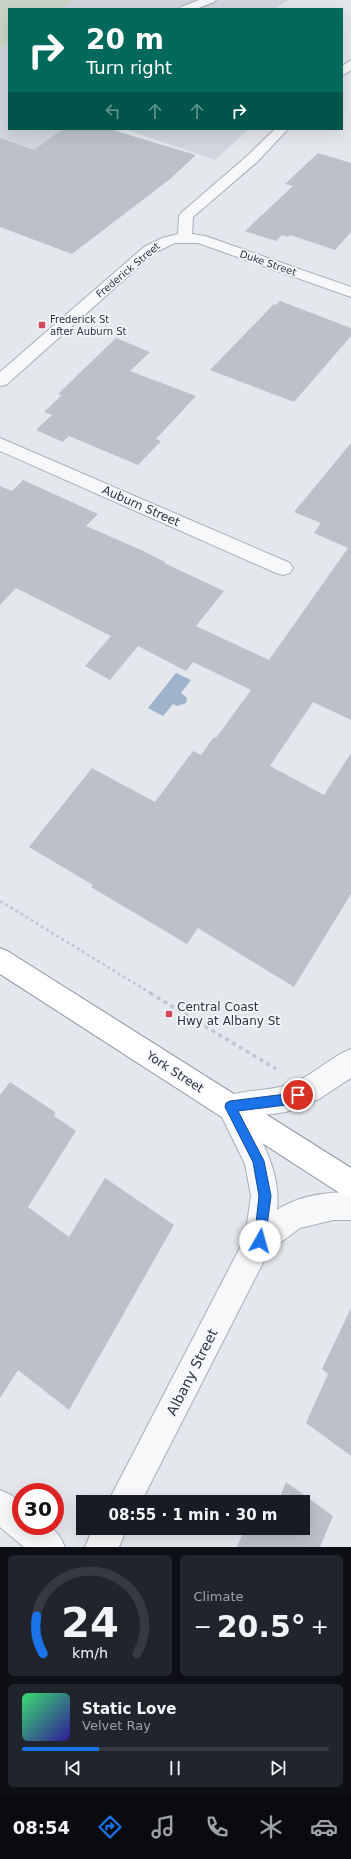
<!DOCTYPE html>
<meta charset="utf-8">
<style>
:root{--surface:#171b24;--page:#20242c;--text:#f1f3f6;--muted:#9ea1a6;--line:#363941;--accent:#1a73e8}
body{margin:0;font-family:"DejaVu Sans",sans-serif;background:var(--page);color:var(--text);height:100vh;display:flex;flex-direction:column;font-size:15px;white-space:nowrap}
*{box-sizing:border-box;margin:0}
p{font-size:13px;color:var(--muted)}
.icon{flex:none;width:22px;height:22px;fill:none;stroke:currentColor;stroke-width:2;stroke-linecap:round;stroke-linejoin:round}
.map{position:relative;height:1547px;overflow:hidden}
.sheet{display:flex;flex-direction:column;gap:8px;padding:8px;background:#0d0f14;flex:1}
.sheet>*{flex:none}
.hud{position:absolute;left:8px;top:8px;width:335px;height:122px;border-radius:0px;box-shadow:0 4px 16px #0002;background:#00695c;color:#fff;overflow:hidden}
.speed{position:absolute;left:12px;top:1483px;display:flex;gap:8px;font-size:20px;font-weight:700;text-align:center}
.speed>*{display:grid;place-content:center;width:52px;height:52px;border-radius:50%;background:var(--surface);box-shadow:0 4px 16px #0002;line-height:1}
.speed .limit{border:6px solid #d22;background:#fff;color:#111}
.pin{position:absolute;display:grid;place-items:center;width:34px;height:34px;color:#fff;margin:-17px;border:2px solid #fff;border-radius:50%;box-shadow:0 1px 4px #0007}
.me{position:absolute;width:44px;margin:-22px;rotate:7deg;stroke-linejoin:round;filter:drop-shadow(0 0 3px #0008)}
.turn{display:flex;align-items:center;gap:14px;height:84px;padding:0 12px;font-size:18px}
.turn .icon{width:52px;height:52px;stroke-width:2.5}
.turn b{display:block;font-size:28px;line-height:34px}
.lanes{display:flex;align-items:center;height:38px;padding:0 12px;background:#0003;justify-content:center;gap:20px;direction:ltr}
.lanes .off{opacity:.35}
.big{font-size:30px;font-weight:700;line-height:1.1}
.sheet .card{flex:1;display:flex;flex-direction:column;justify-content:center;gap:6px;min-width:0;padding:0 14px;border-radius:6px;background:var(--page)}
.sheet .dial{align-items:center;gap:0}
.dial svg{height:104px;overflow:visible;fill:none;stroke:var(--line);stroke-width:7;stroke-linecap:round;text-anchor:middle}
.dial text{fill:var(--text);stroke:none}
.song{display:flex;align-items:center;gap:12px}
.cover{width:48px;height:48px;border-radius:6px;background:linear-gradient(135deg,hsl(140 70% 55%),hsl(250 70% 35%))}
.played{height:4px;border-radius:2px;background:linear-gradient(90deg,var(--accent) 25%,var(--line) 25%)}
.keys{display:flex;justify-content:space-around;direction:ltr}
.heat{display:flex;justify-content:space-between;align-items:center;font-size:22px;direction:ltr}
.sheet .tiles{flex:1;display:grid;gap:8px;grid-template-columns:1fr 1fr}
.card:last-child{grid-column:span 2}
.trip{position:absolute;left:76px;top:1495px;width:234px;height:40px;border-radius:0px;background:var(--surface);box-shadow:0 4px 16px #0002;font-weight:700;line-height:40px;text-align:center}
.dock{display:flex;height:64px;justify-content:space-around;align-items:center;background:#090b0e;color:var(--muted)}
.dock .icon{width:28px;height:28px}
.dock .current{color:var(--accent)}
.dock b{font-size:18px;color:var(--text)}
.map>svg:first-child{display:block}
.built{fill:#d2d6de}
.green{fill:#c9d6c5}
.water{fill:#9fb4cc}
.building{fill:#bbc0ca}
.lines{fill:none;stroke-linecap:round;stroke-linejoin:round}
.minor-casing{stroke:#a9aeb7;stroke-width:2}
.highway-casing{stroke:#8b94a3;stroke-width:2}
.path-far1{stroke:#c2c5cb;stroke-width:2.5;stroke-dasharray:3 3;stroke-linecap:butt}
.path{stroke:#c2c5cb;stroke-width:3.5;stroke-dasharray:4 4;stroke-linecap:butt}
.minor{fill:#f7f8fa;fill-rule:evenodd}
.highway{fill:#fff;fill-rule:evenodd}
.route{fill:#1a73e8;stroke:#114b97}
.poi-dot{fill:#d1495b;stroke:#f4f6f9;stroke-width:1.5}
.labels{text-anchor:middle;dominant-baseline:central;stroke-width:3.5;stroke-linejoin:round;paint-order:stroke}
.far-street-label{font-size:10px;fill:#2b3445;stroke:#f4f6f9}
.far-poi-label{font-size:10px;fill:#2b3445;stroke:#f4f6f9;text-anchor:start}
.street-label{font-size:12px;fill:#2b3445;stroke:#f4f6f9}
.poi-label{font-size:12px;fill:#2b3445;stroke:#f4f6f9;text-anchor:start}
.near-street-label{font-size:14px;fill:#2b3445;stroke:#f4f6f9}
</style>
<div class="map">
<svg width="351" height="1547" viewBox="0 0 351 1547">
<rect width="100%" height="100%" fill="#e4e7ec"/>
<g class="built">
<path d="M0,0H288L275,9H9V129H122L25,200L0,192Z"/>
<path d="M124,129H249L215,160Z"/>
</g>
<path class="green" d="M0,0H73L60,9H9V42L0,48Z"/>
<path class="water" d="M176,673L191,680L181,693L187,698L186,703L177,706L173,704L163,716L148,708Z"/>
<g class="building">
<path d="M63,129H109L196,155L170,179L72,254L0,227V138L34,150Z"/>
<path d="M318,153L351,163V232L335,250L290,235L288,237L282,235L276,241L245,231L293,186L285,184Z"/>
<path d="M280,301L351,328V336L294,402L210,370L274,304L276,305Z"/>
<path d="M116,338L150,352L130,371L196,396L156,439L161,441L138,465L69,436L63,442L36,430L52,415L44,412L62,395L58,394Z"/>
<path d="M351,443V720L313,702L270,766L324,795L351,753V894L294,987L198,928L187,944L91,887L93,885L29,847L92,768L155,802L193,751L201,755L214,737L216,738L251,690L193,662L186,671L138,646L110,680L85,666L111,636L16,588L0,605V486L12,491L23,480L98,514L86,526L141,550L165,562L164,563L224,591L196,626L269,660L348,548L314,533L321,523L294,512Z"/>
<path d="M10,1082L55,1112L54,1116L76,1131L28,1207L69,1237L105,1178L174,1225L69,1410L18,1370L0,1398V1095Z"/>
<path d="M351,1308V1456L306,1423L328,1374L322,1369Z"/>
<path d="M286,1482L333,1516L320,1547H237L245,1528H303V1502H278Z"/>
</g>
<g class="lines">
<g class="minor-casing">
<g id="minor">
<path d="M199,0H216L214,2L196,9H179L181,7Z"/>
<path d="M351,60V70L342,76V66Z"/>
<path d="M275,129H288L257,162L193,217L192,234L205,236L351,287V297L198,243H175L154,253L6,385L0,386V372L144,247L162,238L178,234L179,216L181,213L247,156Z"/>
<path d="M0,438L290,563L293,568L290,573L283,575L276,573L0,451Z"/>
<path d="M351,1049V1078L319,1099L310,1103L286,1112L250,1117C265,1147 281,1176 277,1210C297,1196 327,1192 351,1192V1220H333L300,1228L269,1251L141,1502H108L245,1238L251,1196L245,1164L217,1107L221,1098C242,1089 265,1092 287,1085C311,1078 328,1058 351,1049Z"/>
<path d="M0,1490L11,1495L21,1503V1526C44,1526 55,1522 65,1547H24L0,1527Z"/>
<path d="M93,1528H127L119,1547H85Z"/>
</g>
</g>
<g class="highway-casing">
<path id="highway" d="M0,948L9,952L351,1168V1198L341,1194L0,974Z"/>
</g>
<path class="path-far1" d="M0,901L152,994"/>
<path class="path" d="M150,993L276,1069"/>
<use href="#minor" class="minor"/>
<use href="#highway" class="highway"/>
</g>
<path class="route" d="M298,1089L302,1091L304,1095L302,1098L286,1105L238,1111L264,1161L271,1196L265,1241L264,1245L260,1247L255,1245L254,1241L259,1196L253,1162L225,1107L226,1103L230,1101L286,1094Z"/>
<g class="poi-dot">
<rect x="38" y="321" width="8" height="8" rx="2"/>
<rect x="165" y="1010" width="8" height="8" rx="2"/>
</g>
<g class="labels">
<g class="far-street-label">
<text transform="translate(268 263) rotate(19)">Duke Street</text>
<text transform="translate(128 270) rotate(-40)">Frederick Street</text>
</g>
<g class="far-poi-label">
<text x="50" y="319">Frederick St<tspan x="50" dy="12">after Auburn St</tspan></text>
</g>
<g class="street-label">
<text transform="translate(141 506) rotate(24)">Auburn Street</text>
<text transform="translate(175 1072) rotate(33)">York Street</text>
</g>
<g class="poi-label">
<text x="177" y="1007">Central Coast<tspan x="177" dy="14">Hwy at Albany St</tspan></text>
</g>
<g class="near-street-label">
<text transform="translate(192 1372) rotate(-63)">Albany Street</text>
</g>
</g>
</svg>
<div class="speed"><div class="limit">30</div></div>
<div class="pin" style="left:298px;top:1095px;background:#d93025"><svg class="icon" aria-label="arrive" viewBox="0 0 24 24"><path d="M6 21V4h12l-3 4 3 4H6"/></svg></div>
<svg class="me" style="left:260px;top:1241px" viewBox="-20 -20 40 40"><circle r="19" fill="#fff"/><path d="M0-13L10 11 0 6-10 11z" fill="#1a73e8"/></svg>
<div class="trip">08:55 · 1 min · 30 m</div>
<div class="hud">
<div class="turn"><svg class="icon" aria-label="right" viewBox="0 0 24 24"><path d="M7 20v-9h11M14 6l5 5-5 5"/></svg><div><b>20 m</b>Turn right</div></div>
<div class="lanes"><svg class="icon off" aria-label="left" viewBox="0 0 24 24"><path d="M17 20v-9H6M10 6l-5 5 5 5"/></svg><svg class="icon off" aria-label="ahead" viewBox="0 0 24 24"><path d="M12 20V5M6 11l6-6 6 6"/></svg><svg class="icon off" aria-label="ahead" viewBox="0 0 24 24"><path d="M12 20V5M6 11l6-6 6 6"/></svg><svg class="icon" aria-label="right" viewBox="0 0 24 24"><path d="M7 20v-9h11M14 6l5 5-5 5"/></svg></div>
</div>
</div>
<section class="sheet">
<div class="tiles">
<div class="card dial"><svg viewBox="0 0 100 80">
<path d="M14 69A42 42 0 1 1 86 69"/>
<path d="M14 69A42 42 0 0 1 9 40" stroke="#1a73e8"/>
<text x="50" y="56" font-size="32" font-weight="700">24</text>
<text x="50" y="72" font-size="11">km/h</text>
</svg></div>
<div class="card"><p>Climate</p>
<div class="heat"><a>−</a><b class="big">20.5°</b><a>+</a></div>
</div>
<div class="card">
<div class="song"><i class="cover"></i><div><b>Static Love</b><p>Velvet Ray</p></div></div>
<div class="played"></div>
<div class="keys"><svg class="icon" aria-label="previous" viewBox="0 0 24 24"><path d="M18 5L8 12l10 7zM5 5v14"/></svg><svg class="icon" aria-label="pause" viewBox="0 0 24 24"><path d="M8 5v14M16 5v14"/></svg><svg class="icon" aria-label="next" viewBox="0 0 24 24"><path d="M6 5l10 7-10 7zM19 5v14"/></svg></div>
</div>
</div>
</section>
<nav class="dock">
<b>08:54</b>
<svg class="icon current" aria-label="directions" viewBox="0 0 24 24"><path d="M12 3l9 9-9 9-9-9zM9 14v-3h6M13 9l2 2-2 2"/></svg>
<svg class="icon" aria-label="music" viewBox="0 0 24 24"><path d="M9 18V5l10-2v13"/><circle cx="6" cy="18" r="3"/><circle cx="16" cy="16" r="3"/></svg>
<svg class="icon" aria-label="phone" viewBox="0 0 24 24"><path d="M5 4h4l2 5-3 2q2 4 5 5l2-3 5 2v4C11 20 4 13 5 4z"/></svg>
<svg class="icon" aria-label="climate" viewBox="0 0 24 24"><path d="M12 3v18M4 7l16 10M4 17L20 7"/></svg>
<svg class="icon" aria-label="car" viewBox="0 0 24 24"><path d="M5 17H2v-5l4-1 3-4h7l3 4 3 1v5h-3M9 17h6M6 11h13"/><circle cx="7" cy="17" r="2"/><circle cx="17" cy="17" r="2"/></svg>
</nav>
